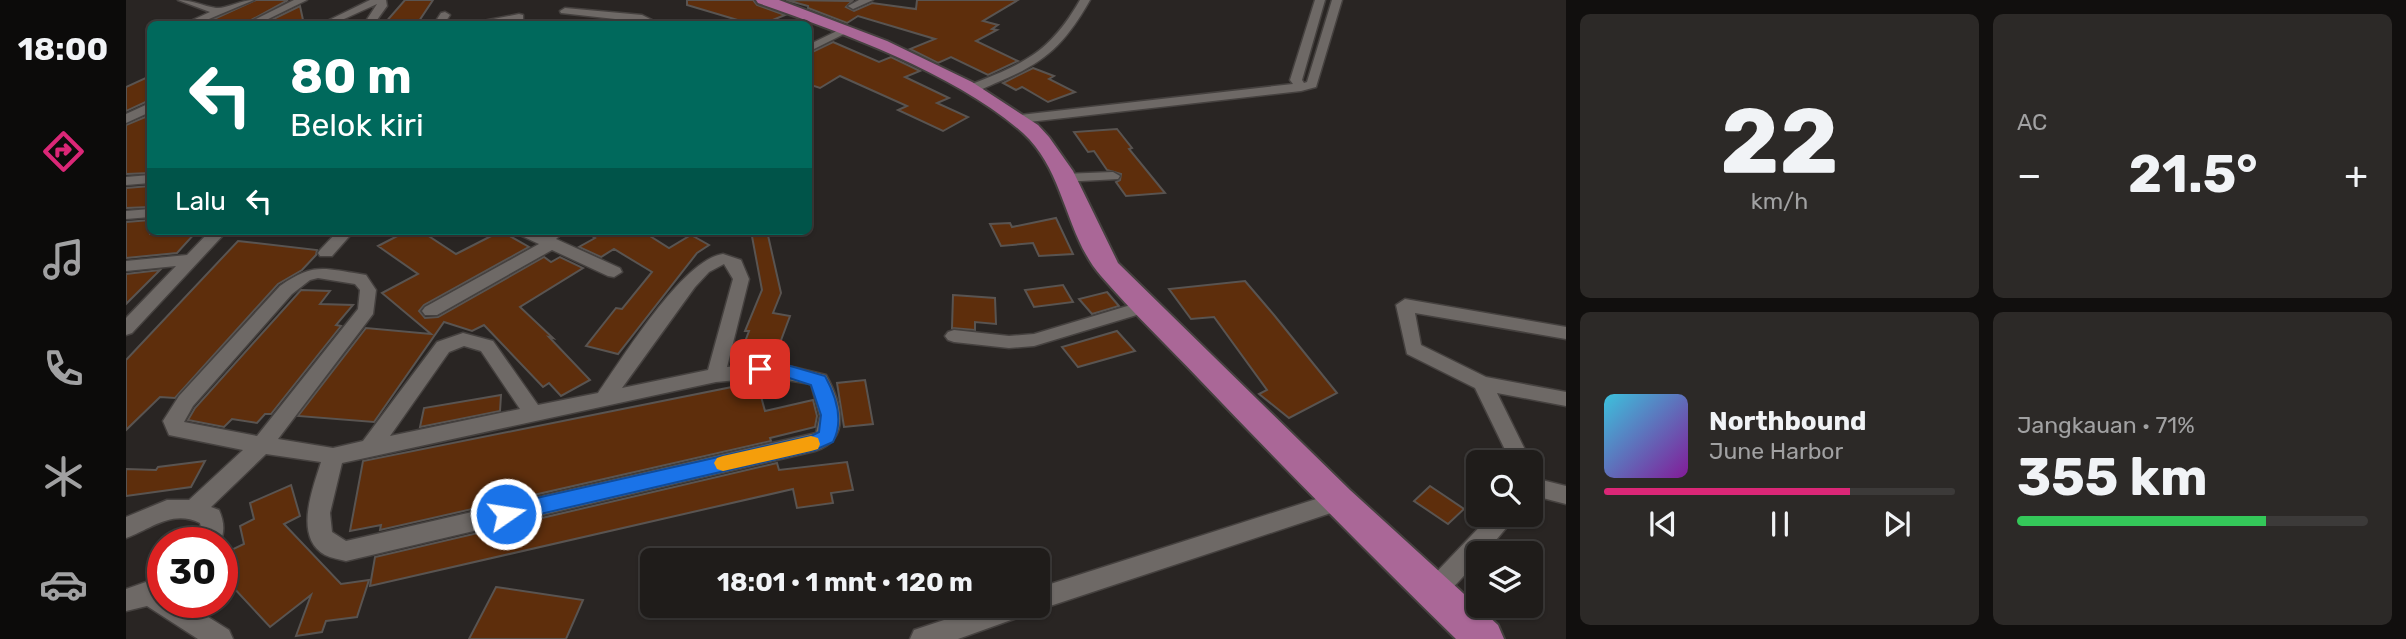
<!DOCTYPE html>
<html lang="id">
<meta charset="utf-8">
<style>
:root{--surface:#1f1c1a;--page:#2c2927;--text:#f1f3f6;--muted:#a1a1a2;--line:#3c3a39;--accent:#db2777}
body{margin:0;font-family:Rubik,sans-serif;background:var(--page);color:var(--text);height:100vh;display:flex;flex-direction:column;font-size:26px;white-space:nowrap}
*{box-sizing:border-box;margin:0}
p{font-size:23px;color:var(--muted)}
.icon{flex:none;width:38px;height:38px;fill:none;stroke:currentColor;stroke-width:2;stroke-linecap:round;stroke-linejoin:round}
.map{position:relative;flex:1;overflow:hidden}
.drawer{display:flex;flex-direction:column;gap:14px;padding:14px;background:#110f0e;width:840px}
.drawer>*{flex:none}
.hud{position:absolute;left:21px;top:21px;width:665px;height:214px;border-radius:10px;box-shadow:0 2px 5px #0004,0 0 0 2px var(--line);background:#00695c;color:#fff;overflow:hidden}
.controls{position:absolute;left:1340px;top:450px;display:grid;gap:14px}
.controls a{display:grid;place-items:center;width:77px;height:77px;border-radius:10px;background:var(--surface);box-shadow:0 2px 5px #0004,0 0 0 2px var(--line);font-size:35px}
.speed{position:absolute;left:21px;top:527px;display:flex;gap:14px;font-size:35px;font-weight:700;text-align:center}
.speed>*{display:grid;place-content:center;width:91px;height:91px;border-radius:50%;background:var(--surface);box-shadow:0 2px 5px #0004,0 0 0 2px var(--line);line-height:1}
.speed .limit{border:10px solid #d22;background:#fff;color:#111}
.pin{position:absolute;display:grid;place-items:center;width:60px;height:60px;color:#fff;margin:-30px;border-radius:14px;box-shadow:0 4px 10px #0006}
.me{position:absolute;width:77px;margin:-38px;rotate:77deg;stroke-linejoin:round;filter:drop-shadow(0 0 5px #0008)}
.turn{display:flex;align-items:center;gap:24px;height:147px;padding:0 28px;font-size:32px}
.turn .icon{width:91px;height:91px;stroke-width:2.5}
.turn b{display:block;font-size:49px;line-height:60px}
.then{display:flex;align-items:center;height:66px;padding:0 28px;background:#0003;gap:14px;font-size:26px}
.big{font-size:52px;font-weight:700;line-height:1.1}
.drawer .card{flex:1;display:flex;flex-direction:column;justify-content:center;gap:10px;min-width:0;padding:0 24px;border-radius:10px;background:var(--page)}
.drawer .dial{align-items:center;gap:0}
.dial b{font-size:91px;line-height:1}
.song{display:flex;align-items:center;gap:21px}
.cover{width:84px;height:84px;border-radius:10px;background:linear-gradient(135deg,hsl(190 70% 55%),hsl(290 70% 35%))}
.played{height:7px;border-radius:4px;background:linear-gradient(90deg,var(--accent) 70%,var(--line) 70%)}
.keys{display:flex;justify-content:space-around;direction:ltr}
.heat{display:flex;justify-content:space-between;align-items:center;font-size:38px;direction:ltr}
.charge{height:10px;border-radius:5px;background:linear-gradient(90deg,#34c759 71%,var(--line) 0)}
.drawer .tiles{flex:1;display:grid;gap:14px;grid-template-columns:repeat(2,1fr)}
.trip{position:absolute;left:514px;top:548px;width:410px;height:70px;border-radius:10px;background:var(--surface);box-shadow:0 2px 5px #0004,0 0 0 2px var(--line);font-weight:700;line-height:70px;text-align:center}
main{display:flex;flex:1;min-height:0}
.tab-bar{display:flex;flex-direction:column;width:126px;justify-content:space-around;align-items:center;background:#0c0b0a;color:var(--muted)}
.tab-bar .icon{width:49px;height:49px}
.tab-bar .selected{color:var(--accent)}
.tab-bar b{font-size:32px;color:var(--text)}
.map>svg:first-child{display:block}
.building{fill:#5e2e0c;stroke:#595451;stroke-width:2}
.lines{fill:none;stroke-linecap:round;stroke-linejoin:round}
.street-casing{stroke:#45413f;stroke-width:3}
.primary-casing{stroke:#45413f;stroke-width:4}
.street{fill:#6e6966;fill-rule:evenodd}
.primary{fill:#aa6797;fill-rule:evenodd}
.route{fill:#1a73e8;stroke:#114b97;stroke-width:2}
.slow{fill:#f59e0b}
</style>
<main>
<nav class="tab-bar">
<b>18:00</b>
<svg class="icon selected" aria-label="directions" viewBox="0 0 24 24"><path d="M12 3l9 9-9 9-9-9zM9 14v-3h6M13 9l2 2-2 2"/></svg>
<svg class="icon" aria-label="music" viewBox="0 0 24 24"><path d="M9 18V5l10-2v13"/><circle cx="6" cy="18" r="3"/><circle cx="16" cy="16" r="3"/></svg>
<svg class="icon" aria-label="phone" viewBox="0 0 24 24"><path d="M5 4h4l2 5-3 2q2 4 5 5l2-3 5 2v4C11 20 4 13 5 4z"/></svg>
<svg class="icon" aria-label="climate" viewBox="0 0 24 24"><path d="M12 3v18M4 7l16 10M4 17L20 7"/></svg>
<svg class="icon" aria-label="car" viewBox="0 0 24 24"><path d="M5 17H2v-5l4-1 3-4h7l3 4 3 1v5h-3M9 17h6M6 11h13"/><circle cx="7" cy="17" r="2"/><circle cx="17" cy="17" r="2"/></svg>
</nav>
<div class="map">
<svg width="1440" height="639" viewBox="0 0 1440 639">
<rect width="100%" height="100%" fill="#292523"/>
<g class="building">
<path d="M130,0H162L118,24H77Z"/>
<path d="M279,0H307L291,24H258Z"/>
<path d="M561,0H627L631,5L659,15L637,24H625L561,5Z"/>
<path d="M660,0L726,1L720,7L728,11L746,3L790,9L791,0H892L857,21L872,25L866,29L871,30L850,41L892,61L862,75L825,57L812,63L784,49L809,39L732,16L721,23L682,8V6Z"/>
<path d="M174,6L177,20L167,24H137Z"/>
<path d="M707,42L753,62L765,57L794,71L779,77L823,98L811,103L842,117L817,131L772,110L781,106L714,76L694,88L682,84V54Z"/>
<path d="M907,68L928,76L923,79L949,92L922,102L896,87L890,90L877,83Z"/>
<path d="M24,76V100L0,111V87Z"/>
<path d="M24,115V173L0,174V125Z"/>
<path d="M991,129L1006,148L1003,149L1039,193L1000,196L990,182L994,180L995,174L981,170L968,151L962,152L948,132Z"/>
<path d="M24,186V207L0,208V188Z"/>
<path d="M930,218L947,254L913,256L907,243L875,246L864,224L884,223L886,227Z"/>
<path d="M24,220V234L71,231L51,253L0,258V222Z"/>
<path d="M281,231H295L330,254L375,231L403,247L298,305L293,311L299,318L312,317L418,257L425,262L434,257L457,268L394,307L427,338L423,337L464,380L435,396L423,383L417,387L358,325L346,331L318,322L248,422L172,416L240,328L305,334L256,293L292,274L252,246Z"/>
<path d="M458,231H516L543,248L565,235L583,245L571,253L492,354L460,346L490,308L496,309L526,272L488,249L475,257L453,247L469,238Z"/>
<path d="M625,231H641L655,293L647,313L664,316L651,351L617,347L623,331H619L636,290Z"/>
<path d="M112,241L191,250L190,255L176,270L152,284L49,398L34,397L0,430V360Z"/>
<path d="M34,270L0,304V274Z"/>
<path d="M1119,281L1148,315L1211,393L1163,418L1133,394L1141,390L1088,317L1065,319L1043,289Z"/>
<path d="M937,285L947,302L908,307L899,290Z"/>
<path d="M175,290L204,291L194,304L227,305L210,325L215,326L145,414H139L131,423L106,419L98,427L62,420L69,408Z"/>
<path d="M981,292L993,306L966,314L953,299Z"/>
<path d="M827,295L869,298L870,324L849,322V330L826,328Z"/>
<path d="M991,331L1009,351L952,367L936,347Z"/>
<path d="M739,380L747,424L718,427L711,383Z"/>
<path d="M631,382L639,411L687,400L691,416L689,427L644,438L645,441L254,530L255,525L224,531L237,461Z"/>
<path d="M375,395L374,411L294,427L298,408Z"/>
<path d="M79,461L65,487L0,496V469L30,470L32,467Z"/>
<path d="M721,462L727,490L705,493L707,503L671,508L667,489L244,586L249,557L651,463L653,470Z"/>
<path d="M165,485L174,516L158,524L215,584L243,580L231,617L200,621L196,632L170,636L185,595L144,627L106,586L103,551L118,544L114,526L128,519L124,503Z"/>
<path d="M1304,486L1338,509L1322,524L1288,501Z"/>
<path d="M370,587L457,600L440,639H343Z"/>
</g>
<g class="lines">
<g class="street-casing">
<g id="street">
<path d="M52,0C66,0 77,6 90,8C100,9 115,0 128,0L71,24H58L84,12Z"/>
<path d="M168,0H181L132,24H120Z"/>
<path d="M244,0H260L261,6L248,24H238L251,4L207,24H195Z"/>
<path d="M733,0H747L727,9L722,6Z"/>
<path d="M954,0H964C939,44 919,63 872,82C862,86 851,93 841,92V86C897,64 923,54 954,0Z"/>
<path d="M1189,0H1199L1176,80L1178,83L1181,82L1206,0H1216L1190,87L1175,91L894,123L888,119L894,115L1167,84L1164,80Z"/>
<path d="M439,8L516,15L534,24L435,13L434,11Z"/>
<path d="M319,12L324,15L318,24H308L315,13Z"/>
<path d="M393,14L397,15V19L364,24H342Z"/>
<path d="M715,29L724,31L682,52V45Z"/>
<path d="M24,103V112L0,123V114Z"/>
<path d="M987,172L994,176L992,179L937,182L930,178L937,174Z"/>
<path d="M24,175V183L0,185V177Z"/>
<path d="M24,209V217L0,219V211Z"/>
<path d="M84,231H101L6,333L0,335V318L50,266L0,271V261L61,255Z"/>
<path d="M212,231H228L206,256H194L192,253L194,250Z"/>
<path d="M385,231H408L416,234L421,231H439L430,239L494,268L496,272L488,277L482,276L426,250L311,315H299L296,311L299,307L413,244Z"/>
<path d="M597,254L615,260L623,279L601,367L654,364L700,375C715,402 726,439 689,451L220,561C213,559 205,558 199,555C167,537 187,488 195,462L140,454L85,507L93,510C98,521 99,532 94,542H72L76,533L74,523C46,509 25,529 0,538V517L41,500H63L117,450L43,435L37,421L53,396L154,286C186,263 197,268 234,274L240,275L250,290L247,314L152,439L207,448L237,441L311,342L337,333L367,341L412,405L472,393C496,359 557,259 597,254ZM598,264L607,279L582,370L496,388L569,287L583,272ZM192,278L229,284L234,290L232,309L131,436L58,422L67,406L166,294L184,280ZM338,346L355,351L394,409L264,436L323,352ZM642,377L685,384L694,416L690,433L220,541L206,532L204,513L216,463L590,382Z"/>
<path d="M1279,299L1440,327V339L1289,313L1295,345L1360,377L1440,392V406L1371,393L1405,462H1385L1349,388L1281,354L1270,305Z"/>
<path d="M1018,301L1027,307L1024,311L908,346L883,348L828,342L822,340L819,336L822,332L828,330L883,336L908,334Z"/>
<path d="M1408,478L1440,486V504L1405,495V479Z"/>
<path d="M1212,492L1220,494L1223,501L1220,508L912,610L905,608L902,614L832,639H784L788,630L860,606H912V588Z"/>
<path d="M1366,514H1392L1359,553H1353V560L1316,599L1308,602L1300,599L1296,591L1300,583Z"/>
<path d="M37,576V602H58L103,630L107,639H72L21,606L0,611V589Z"/>
</g>
</g>
<g class="primary-casing">
<path id="primary" d="M630,0H653L761,41L846,82L912,125L923,137L947,171L992,263L1224,490L1372,625L1378,639H1330C1243,554 1157,467 1073,379C1041,345 1006,312 975,276C939,235 939,171 897,133C829,73 717,33 632,3Z"/>
</g>
<use href="#street" class="street"/>
<use href="#primary" class="primary"/>
</g>
<path class="route" d="M634,363H654L699,376C710,396 718,421 707,442L689,450L380,522L373,520L370,514L373,507L380,505L685,436L693,432L695,415L685,385L654,375L628,374L626,369Z"/>
<path class="slow" d="M685,436L692,438L694,444L692,449L685,451L597,471L591,469L588,463L591,458L597,456Z"/>
</svg>
<div class="controls">
<a><svg class="icon" aria-label="search" viewBox="0 0 24 24"><circle cx="10" cy="10" r="6"/><path d="M15 15l6 6"/></svg></a>
<a><svg class="icon" aria-label="layers" viewBox="0 0 24 24"><path d="M12 4l9 5-9 5-9-5zM3 14l9 5 9-5"/></svg></a>
</div>
<div class="speed"><div class="limit">30</div></div>
<div class="pin" style="left:634px;top:369px;background:#d93025"><svg class="icon" aria-label="arrive" viewBox="0 0 24 24"><path d="M6 21V4h12l-3 4 3 4H6"/></svg></div>
<svg class="me" style="left:380px;top:514px" viewBox="-20 -20 40 40"><circle r="17" fill="#1a73e8" stroke="#fff" stroke-width="3"/><path d="M0-11L8 9 0 5-8 9z" fill="#fff"/></svg>
<div class="trip">18:01 · 1 mnt · 120 m</div>
<div class="hud">
<div class="turn"><svg class="icon" aria-label="left" viewBox="0 0 24 24"><path d="M17 20v-9H6M10 6l-5 5 5 5"/></svg><div><b>80 m</b>Belok kiri</div></div>
<div class="then">Lalu<svg class="icon" aria-label="left" viewBox="0 0 24 24"><path d="M17 20v-9H6M10 6l-5 5 5 5"/></svg></div>
</div>
</div>
<section class="drawer">
<div class="tiles">
<div class="card dial"><b>22</b><p>km/h</p></div>
<div class="card"><p>AC</p>
<div class="heat"><a>−</a><b class="big">21.5°</b><a>+</a></div>
</div>
<div class="card">
<div class="song"><i class="cover"></i><div><b>Northbound</b><p>June Harbor</p></div></div>
<div class="played"></div>
<div class="keys"><svg class="icon" aria-label="previous" viewBox="0 0 24 24"><path d="M18 5L8 12l10 7zM5 5v14"/></svg><svg class="icon" aria-label="pause" viewBox="0 0 24 24"><path d="M8 5v14M16 5v14"/></svg><svg class="icon" aria-label="next" viewBox="0 0 24 24"><path d="M6 5l10 7-10 7zM19 5v14"/></svg></div>
</div>
<div class="card"><p>Jangkauan · 71%</p><b class="big">355 km</b><div class="charge"></div></div>
</div>
</section>
</main>
